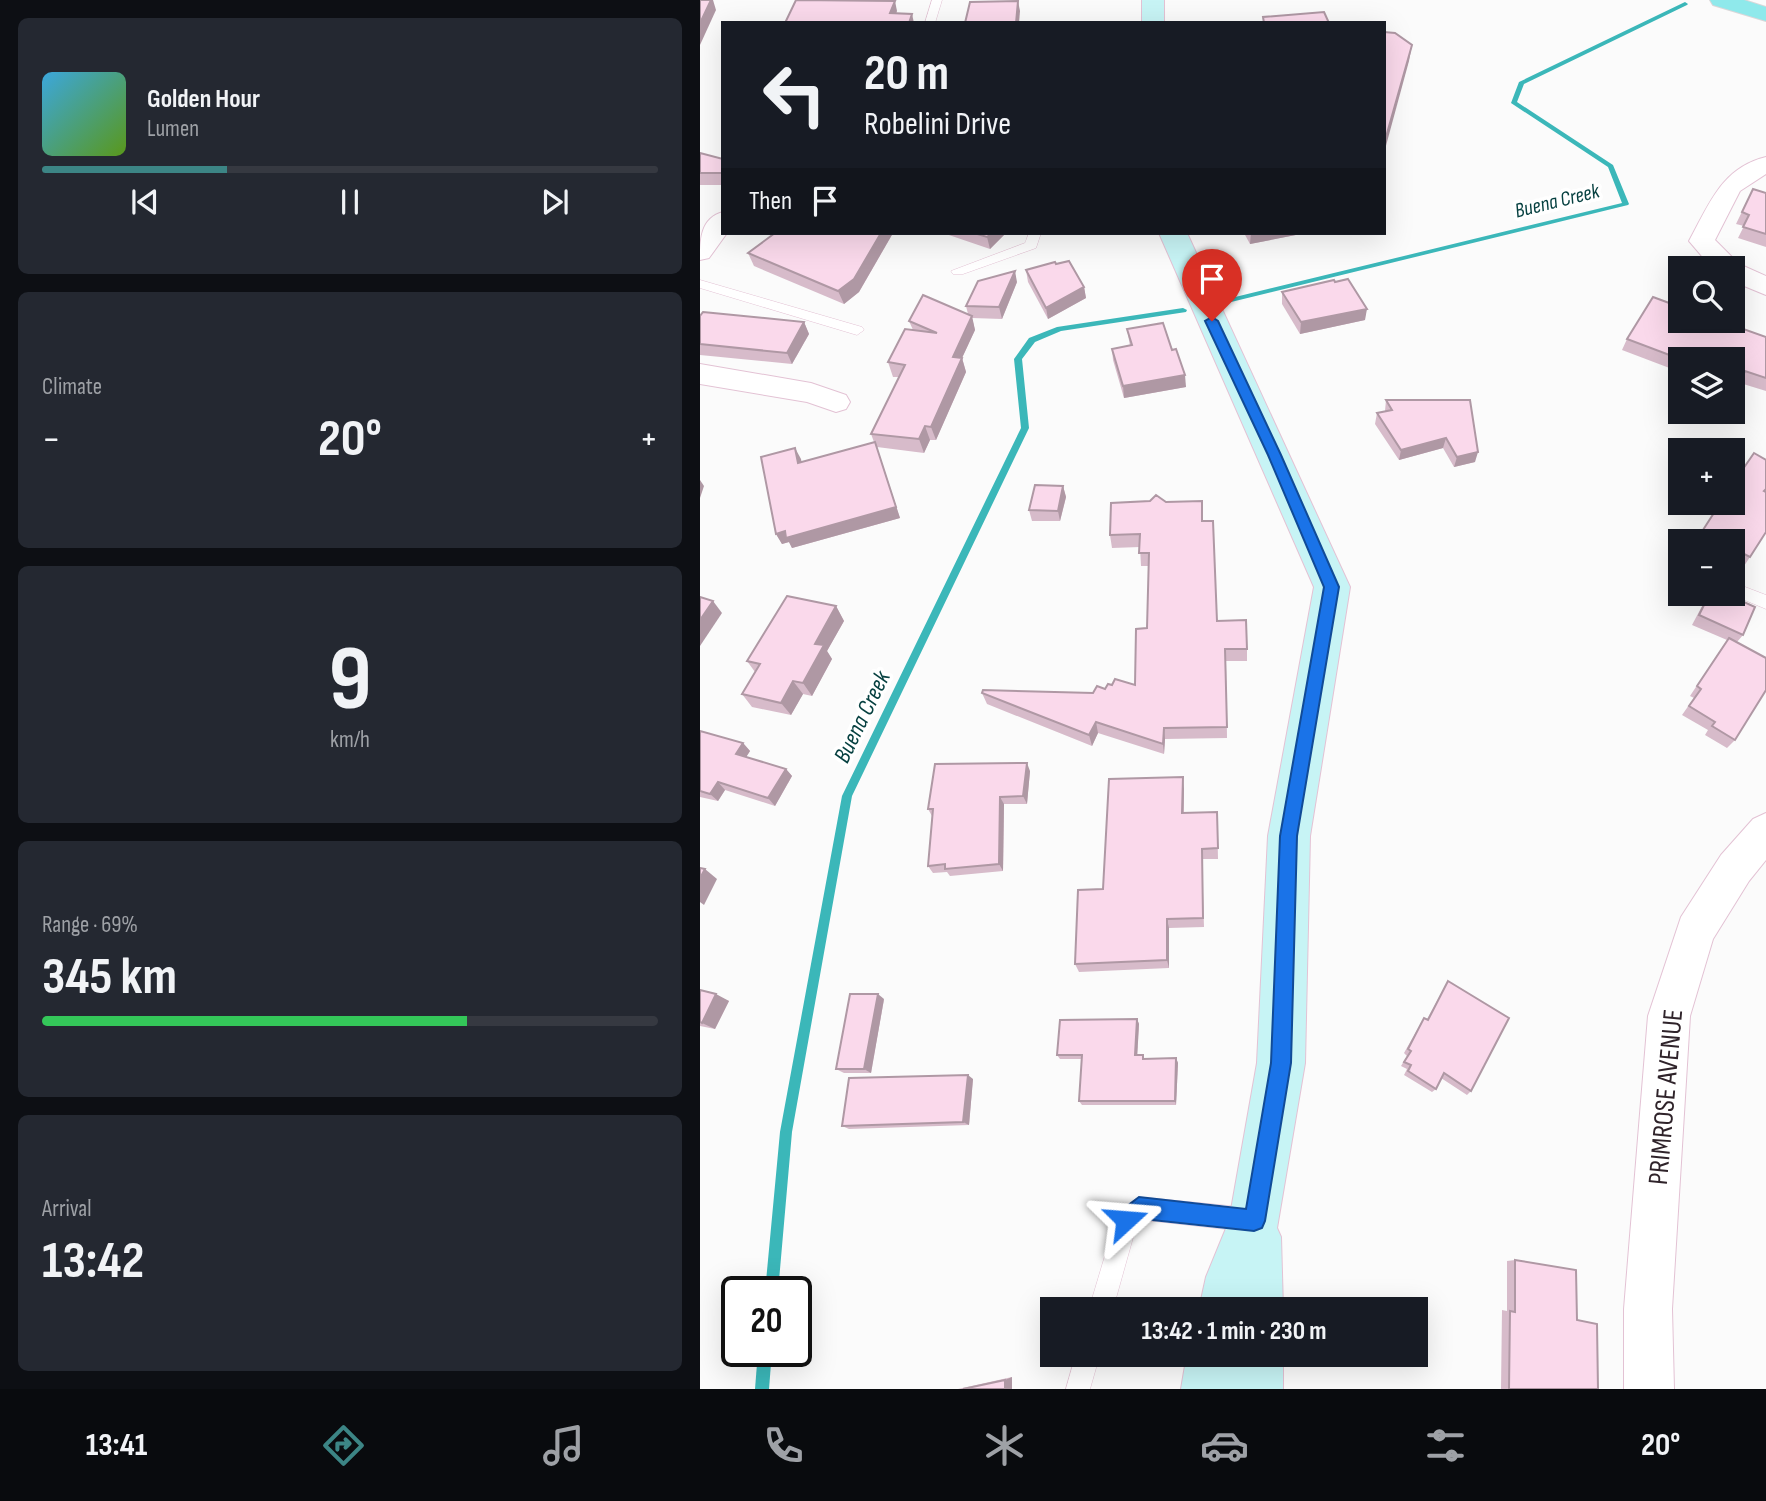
<!DOCTYPE html>
<meta charset="utf-8">
<style>
:root{--surface:#171b24;--page:#242831;--text:#f1f3f6;--muted:#9ea1a6;--line:#363941;--accent:#3c8585}
body{margin:0;font-family:"Sofia Sans Condensed",sans-serif;background:var(--page);color:var(--text);height:100vh;display:flex;flex-direction:column;font-size:26px;white-space:nowrap}
*{box-sizing:border-box;margin:0}
p{font-size:23px;color:var(--muted)}
.icon{flex:none;width:38px;height:38px;fill:none;stroke:currentColor;stroke-width:2;stroke-linecap:round;stroke-linejoin:round}
.map{position:relative;flex:1;overflow:hidden}
.side{display:flex;flex-direction:column;gap:18px;padding:18px;background:#0d0f14;width:700px}
.side>*{flex:none}
.hud{position:absolute;left:21px;top:21px;width:665px;height:214px;border-radius:0px;box-shadow:0 7px 28px #0002;background:#171b24;color:var(--text);overflow:hidden}
.buttons{position:absolute;left:968px;top:256px;display:grid;gap:14px}
.buttons a{display:grid;place-items:center;width:77px;height:77px;border-radius:0px;background:var(--surface);box-shadow:0 7px 28px #0002;font-size:35px}
.speed{position:absolute;left:21px;top:1276px;display:flex;gap:14px;font-size:35px;font-weight:700;text-align:center}
.speed>*{display:grid;place-content:center;width:91px;height:91px;border-radius:50%;background:var(--surface);box-shadow:0 7px 28px #0002;line-height:1}
.speed .limit{border:4px solid #111;border-radius:10px;background:#fff;color:#111}
.pin{position:absolute;display:grid;place-items:center;width:60px;height:60px;color:#fff;margin:-72px -30px;border-radius:50% 50% 50% 0;rotate:-45deg;box-shadow:0 0 7px #0007}
.pin .icon{rotate:45deg}
.me{position:absolute;width:77px;margin:-38px;rotate:71deg;stroke-linejoin:round;filter:drop-shadow(0 0 5px #0008)}
.turn{display:flex;align-items:center;gap:24px;height:147px;padding:0 28px;font-size:32px}
.turn .icon{width:91px;height:91px;stroke-width:2.5}
.turn b{display:block;font-size:49px;line-height:60px}
.then{display:flex;align-items:center;height:66px;padding:0 28px;background:#0003;gap:14px;font-size:26px}
.big{font-size:52px;font-weight:700;line-height:1.1}
.side .card{flex:1;display:flex;flex-direction:column;justify-content:center;gap:10px;min-width:0;padding:0 24px;border-radius:10px;background:var(--page)}
.side .dial{align-items:center;gap:0}
.dial b{font-size:91px;line-height:1}
.song{display:flex;align-items:center;gap:21px}
.cover{width:84px;height:84px;border-radius:10px;background:linear-gradient(135deg,hsl(200 70% 55%),hsl(90 70% 35%))}
.played{height:7px;border-radius:4px;background:linear-gradient(90deg,var(--accent) 30%,var(--line) 30%)}
.keys{display:flex;justify-content:space-around;direction:ltr}
.heat{display:flex;justify-content:space-between;align-items:center;font-size:38px;direction:ltr}
.charge{height:10px;border-radius:5px;background:linear-gradient(90deg,#34c759 69%,var(--line) 0)}
.trip{position:absolute;left:340px;top:1297px;width:388px;height:70px;border-radius:0px;background:var(--surface);box-shadow:0 7px 28px #0002;font-weight:700;line-height:70px;text-align:center}
.menu{display:flex;height:112px;justify-content:space-around;align-items:center;background:#090b0e;color:var(--muted)}
.menu .icon{width:49px;height:49px}
.menu .current{color:var(--accent)}
.menu b{font-size:32px;color:var(--text)}
main{display:flex;flex:1;min-height:0}
.map>svg:first-child{display:block}
.lines{fill:none;stroke-linecap:round;stroke-linejoin:round}
.stream{fill:#3bb7b9;fill-rule:evenodd}
.service-casing{stroke:#e3c2d4;stroke-width:1}
.minor-casing{stroke:#e3c2d4;stroke-width:2}
.secondary-casing{stroke:#e3c2d4;stroke-width:2}
.primary-casing{stroke:#dad7d9;stroke-width:2}
.service{fill:#fff;fill-rule:evenodd}
.minor{fill:#fff;fill-rule:evenodd}
.secondary{fill:#c7f4f5;fill-rule:evenodd}
.primary{fill:#8fe9eb;fill-rule:evenodd}
.wall{fill:#d7bbca}
.shaded-wall{fill:#af98a4}
.building{fill:#fad9eb;stroke:#af98a4;stroke-width:2}
.route{fill:#1a73e8;stroke:#114b97;stroke-width:2}
.labels{text-anchor:middle;dominant-baseline:central;stroke-width:7;stroke-linejoin:round;paint-order:stroke}
.far-water-label{font-size:21px;font-style:italic;fill:#074141;stroke:#fff}
.water-label{font-size:24px;font-style:italic;fill:#074141;stroke:#fff}
.near-street-label{font-size:28px;fill:#2f232a;stroke:#fff}
</style>
<main>
<section class="side">
<div class="card">
<div class="song"><i class="cover"></i><div><b>Golden Hour</b><p>Lumen</p></div></div>
<div class="played"></div>
<div class="keys"><svg class="icon" aria-label="previous" viewBox="0 0 24 24"><path d="M18 5L8 12l10 7zM5 5v14"/></svg><svg class="icon" aria-label="pause" viewBox="0 0 24 24"><path d="M8 5v14M16 5v14"/></svg><svg class="icon" aria-label="next" viewBox="0 0 24 24"><path d="M6 5l10 7-10 7zM19 5v14"/></svg></div>
</div>
<div class="card"><p>Climate</p>
<div class="heat"><a>−</a><b class="big">20°</b><a>+</a></div>
</div>
<div class="card dial"><b>9</b><p>km/h</p></div>
<div class="card"><p>Range · 69%</p><b class="big">345 km</b><div class="charge"></div></div>
<div class="card"><p>Arrival</p><b class="big">13:42</b></div>
</section>
<div class="map">
<svg width="1066" height="1389" viewBox="0 0 1066 1389">
<rect width="100%" height="100%" fill="#fbfbfb"/>
<g class="lines">
<g class="stream">
<path d="M985,2L988,4L987,5L824,84L817,102L913,165L929,204L928,205L527,303H524V299H527L922,203L908,167L811,103L819,82Z"/>
<path d="M483,308L487,310L486,312L361,331L335,342L322,359L329,428L152,796L92,1132L78,1292H65L80,1132L142,796L321,428L314,359L329,338L357,327Z"/>
<path d="M58,1351H72L69,1389H55Z"/>
</g>
<g class="service-casing">
<g id="service">
<path d="M232,0H242L235,23H225Z"/>
<path d="M329,233H341L336,248L263,274H253L251,271L325,243Z"/>
<path d="M0,280L162,327L164,330L157,335L0,288Z"/>
<path d="M1032,582L1066,595V609L1028,593H1032Z"/>
<path d="M439,1197L552,1208L560,1212L564,1220L560,1228L552,1232L443,1220L436,1227L413,1309H389L418,1212Z"/>
<path d="M376,1354H400L390,1389H366Z"/>
</g>
</g>
<g class="minor-casing">
<g id="minor">
<path d="M1066,157V174L1040,191L1015,240L1039,264L1066,276V295L1032,281V268H1012L989,241C1009,205 1021,168 1066,157Z"/>
<path d="M23,212V233H27L9,258L0,260C0,241 0,218 23,212Z"/>
<path d="M0,364L111,383L146,395L150,402L146,409L136,412L107,402L0,384Z"/>
<path d="M1066,813V860L1049,881L1013,939L990,1016L972,1309L974,1389H924V1309L948,1016L981,917L1021,855L1053,819Z"/>
</g>
</g>
<g class="secondary-casing">
<g id="secondary">
<rect x="442" y="0" width="22" height="23"/>
<path d="M459,233H487L650,587L610,836L605,1063L577,1228L581,1237L583,1309H499L506,1277L529,1221L557,1063L568,836L614,587Z"/>
<path d="M487,1354H583V1389H481Z"/>
</g>
</g>
<g class="primary-casing">
<path id="primary" d="M1010,0H1044L1066,7V21L1013,5Z"/>
</g>
<use href="#service" class="service"/>
<use href="#minor" class="minor"/>
<use href="#secondary" class="secondary"/>
<use href="#primary" class="primary"/>
</g>
<g class="wall">
<path d="M0,153L23,159V185H0Z"/>
<path d="M1053,189L1066,193V247L1038,238L1044,226L1036,224Z"/>
<path d="M75,233H193L159,292L144,304L54,266L48,253Z"/>
<path d="M243,233H306L290,249Z"/>
<path d="M544,233H606L550,244Z"/>
<path d="M326,270L384,287L386,298L348,319L328,282Z"/>
<path d="M317,282L302,319L272,318L275,330L262,358L266,372L236,440H230L224,453L177,447L200,518L92,548L89,542L82,544L76,534L101,459V462L174,442L171,434L199,377H193L188,362L213,330L209,321L268,314L266,306Z"/>
<path d="M582,292L665,320L600,334L582,304Z"/>
<path d="M0,316L104,322L109,334L92,364L0,355Z"/>
<path d="M427,329L472,350L486,387L424,398L413,360L412,349L430,346Z"/>
<path d="M1066,337V391L1040,383L1034,393L1032,392V359H980V372L922,350L927,339Z"/>
<path d="M686,400H770L775,462L754,467L743,448L699,460L675,424L677,413L685,411Z"/>
<path d="M1066,460V491L1050,557L1044,566L1032,560V541H997L1021,502Z"/>
<path d="M363,486L366,497L360,521H332L329,510Z"/>
<path d="M466,502L502,521L517,621L547,649V661H526L527,738L465,739L464,754L398,733L392,746L287,704L282,693H393L405,689L412,685H435L447,628L449,566H441L440,547L412,548L410,535Z"/>
<path d="M1009,593H1024L1043,635L1037,642L1035,740L1027,748L1005,735L1008,730L982,715L994,698L990,696L1027,640L992,625Z"/>
<path d="M136,606L144,621L127,651L132,659L112,696L103,694L91,715L52,707L42,694L55,672L47,661Z"/>
<path d="M0,731L43,743L50,751L46,757L86,769L92,776L75,806L25,790L18,801L0,797Z"/>
<path d="M330,771L327,804H304L303,871L250,876L247,872L233,873L228,866L232,816L228,809Z"/>
<path d="M484,789V813L517,812L518,859H502L504,927L469,928V968L379,972L375,964L403,889Z"/>
<path d="M748,981L771,1091L767,1095L741,1078L736,1089L732,1092L704,1075L707,1069L701,1066L707,1056L704,1053L721,1023L724,1018L727,1019Z"/>
<path d="M0,990L29,1001L15,1029L0,1026Z"/>
<path d="M184,999L171,1073H144L136,1069Z"/>
<path d="M437,1019L439,1024L437,1055L445,1059L476,1058L478,1063L476,1105H382L379,1101L382,1059H360L357,1055Z"/>
<path d="M273,1079L269,1125L149,1129L142,1126Z"/>
<path d="M815,1260L877,1320L898,1389H801L802,1310L807,1311V1261Z"/>
<path d="M312,1377V1389H258Z"/>
</g>
<g class="shaded-wall">
<path d="M11,0H13L16,10L0,45V23Z"/>
<path d="M195,1L197,11L193,23L190,13Z"/>
<path d="M318,1L320,11L319,23H316Z"/>
<path d="M212,14L214,23H209Z"/>
<path d="M712,45L709,61L684,153V144Z"/>
<path d="M181,233H193L159,292L144,304L138,291Z"/>
<path d="M292,233H306L290,249L287,237Z"/>
<path d="M551,233H606L550,244Z"/>
<path d="M315,271L317,282L302,319L299,307Z"/>
<path d="M384,287L386,298L348,319L346,308Z"/>
<path d="M667,309L665,320L600,334L601,322Z"/>
<path d="M272,316L275,330L262,358L266,372L236,440L231,427L253,357Z"/>
<path d="M104,322L109,334L92,364L87,353Z"/>
<path d="M485,375L486,387L424,398L423,386Z"/>
<path d="M225,426L230,440L224,453L219,439Z"/>
<path d="M746,438L743,448L699,460L701,450Z"/>
<path d="M175,442L200,518L92,548L89,542L82,544L76,534L85,531Z"/>
<path d="M95,448L101,459L104,474L98,463Z"/>
<path d="M778,452L775,462L754,467L757,457Z"/>
<path d="M0,480L4,486L0,498Z"/>
<path d="M363,486L366,497L360,521L358,511Z"/>
<path d="M13,601L22,613L0,646V620Z"/>
<path d="M136,606L144,621L127,651L132,659L112,696L103,683L115,644Z"/>
<path d="M93,681L103,694L91,715L81,703Z"/>
<path d="M396,722L398,733L392,746L389,735Z"/>
<path d="M464,728L465,739L464,754L463,744Z"/>
<path d="M43,743L50,751L43,762L36,754Z"/>
<path d="M327,763L330,771L327,804L323,796Z"/>
<path d="M86,769L92,776L75,806L68,798Z"/>
<path d="M483,777L484,789L483,824L482,813Z"/>
<path d="M18,782L25,790L18,801L10,794Z"/>
<path d="M300,797L304,804L303,871L299,864Z"/>
<path d="M5,869L17,879L4,905L0,902V878Z"/>
<path d="M467,919L469,928V968L467,960Z"/>
<path d="M16,994L29,1001L15,1029L2,1023Z"/>
<path d="M178,994L184,999L171,1073L164,1069Z"/>
<path d="M437,1019L439,1024L437,1060L435,1055Z"/>
<path d="M476,1058L478,1063L476,1105L475,1101Z"/>
<path d="M268,1075L273,1079L269,1125L263,1122Z"/>
<path d="M312,1377V1389H305V1380Z"/>
</g>
<g class="building">
<path d="M0,0H11L0,23Z"/>
<path d="M96,0L195,1L190,13L212,14L209,23H85Z"/>
<path d="M318,1L316,23H265L270,2Z"/>
<path d="M624,12L629,23H564L563,17Z"/>
<path d="M684,32L695,33L712,45L684,144Z"/>
<path d="M0,153L23,159V173H0Z"/>
<path d="M1053,189L1066,193V234L1043,227L1049,215L1042,212Z"/>
<path d="M75,233H181L154,279L138,291L48,253Z"/>
<path d="M274,233H292L287,237Z"/>
<path d="M369,261L384,287L346,308L326,270L355,262L356,264Z"/>
<path d="M315,271L299,307L266,306L278,281Z"/>
<path d="M648,279L667,309L601,322L582,292L634,280L635,282Z"/>
<path d="M223,295L272,316L253,357L262,358L231,427L225,426L219,439L171,434L205,365L188,362L205,329L237,333L209,321Z"/>
<path d="M953,297L980,307V320H1018L1066,337V378L1045,371L1041,381L1032,378V359H980L927,339Z"/>
<path d="M3,312L104,322L87,353L0,344V316Z"/>
<path d="M463,323L472,350L476,349L485,375L423,386L412,349L432,345L427,329Z"/>
<path d="M686,400H770L778,452L757,457L746,438L701,450L677,413L692,410Z"/>
<path d="M175,442L196,507L86,538L85,531L76,534L61,457L95,448L98,463Z"/>
<path d="M1054,453L1066,460V489L1064,491L1066,492V532L1050,557L1032,548V541H1017L1001,533L1021,502H1032V485Z"/>
<path d="M335,485L363,486L358,511L329,510Z"/>
<path d="M456,495L466,502L502,501V521H513L517,621L546,620L547,649H525L527,727L464,728L463,744L396,722L389,735L282,693L283,690L393,693L397,686L405,689L408,684L412,685L415,679L435,685L436,629L447,628L449,553H439L440,534L410,535L411,503L450,501Z"/>
<path d="M1010,593H1024L1055,607L1043,635L999,615Z"/>
<path d="M87,596L136,606L115,644L124,645L103,683L93,681L81,703L42,694L60,664L47,661Z"/>
<path d="M0,597L13,601L0,620Z"/>
<path d="M1029,638L1066,658V690L1035,740L1012,726L1015,722L989,706L1001,689L997,686Z"/>
<path d="M0,731L43,743L36,754L86,769L68,798L18,782L10,794L0,791Z"/>
<path d="M327,763L323,796L300,797L299,864L245,869V864L228,866L233,809H228L235,764Z"/>
<path d="M483,777L482,813L517,812L518,848L502,849L503,918L467,919V960L375,964L378,890L403,889L409,779Z"/>
<path d="M0,868L5,869L0,878Z"/>
<path d="M748,981L809,1018L771,1091L744,1073L736,1089L708,1071L711,1065L704,1062L711,1051L708,1049L724,1018L728,1020Z"/>
<path d="M0,990L16,994L2,1023L0,1022Z"/>
<path d="M150,994H178L164,1069H136Z"/>
<path d="M437,1019L435,1055H443V1059L476,1058L475,1101H379L382,1055H357L360,1020Z"/>
<path d="M268,1075L263,1122L142,1126L149,1078Z"/>
<path d="M815,1260L876,1270L877,1320L897,1324L898,1389H809L810,1311L815,1312Z"/>
<path d="M305,1380V1389H263Z"/>
</g>
<path class="route" d="M512,317L518,321L581,455L639,587L597,836L591,1063L565,1221L562,1228L554,1231L443,1219L426,1231L418,1228L415,1220L418,1213L439,1197L546,1209L571,1063L580,836L624,587L568,455L505,321Z"/>
<g class="labels">
<g class="far-water-label">
<text transform="translate(857 201) rotate(-14)">Buena Creek</text>
</g>
<g class="water-label">
<text transform="translate(162 717) rotate(-64)">Buena Creek</text>
</g>
<g class="near-street-label">
<text transform="translate(966 1097) rotate(-85)">PRIMROSE AVENUE</text>
</g>
</g>
</svg>
<div class="buttons">
<a><svg class="icon" aria-label="search" viewBox="0 0 24 24"><circle cx="10" cy="10" r="6"/><path d="M15 15l6 6"/></svg></a>
<a><svg class="icon" aria-label="layers" viewBox="0 0 24 24"><path d="M12 4l9 5-9 5-9-5zM3 14l9 5 9-5"/></svg></a>
<a>+</a>
<a>−</a>
</div>
<div class="speed"><div class="limit">20</div></div>
<div class="pin" style="left:512px;top:321px;background:#d93025"><svg class="icon" aria-label="arrive" viewBox="0 0 24 24"><path d="M6 21V4h12l-3 4 3 4H6"/></svg></div>
<svg class="me" style="left:426px;top:1220px" viewBox="-20 -20 40 40"><path d="M0-17L14 15 0 8-14 15z" fill="#1a73e8" stroke="#fff" stroke-width="4"/></svg>
<div class="trip">13:42 · 1 min · 230 m</div>
<div class="hud">
<div class="turn"><svg class="icon" aria-label="left" viewBox="0 0 24 24"><path d="M17 20v-9H6M10 6l-5 5 5 5"/></svg><div><b>20 m</b>Robelini Drive</div></div>
<div class="then">Then<svg class="icon" aria-label="arrive" viewBox="0 0 24 24"><path d="M6 21V4h12l-3 4 3 4H6"/></svg></div>
</div>
</div>
</main>
<nav class="menu">
<b>13:41</b>
<svg class="icon current" aria-label="directions" viewBox="0 0 24 24"><path d="M12 3l9 9-9 9-9-9zM9 14v-3h6M13 9l2 2-2 2"/></svg>
<svg class="icon" aria-label="music" viewBox="0 0 24 24"><path d="M9 18V5l10-2v13"/><circle cx="6" cy="18" r="3"/><circle cx="16" cy="16" r="3"/></svg>
<svg class="icon" aria-label="phone" viewBox="0 0 24 24"><path d="M5 4h4l2 5-3 2q2 4 5 5l2-3 5 2v4C11 20 4 13 5 4z"/></svg>
<svg class="icon" aria-label="climate" viewBox="0 0 24 24"><path d="M12 3v18M4 7l16 10M4 17L20 7"/></svg>
<svg class="icon" aria-label="car" viewBox="0 0 24 24"><path d="M5 17H2v-5l4-1 3-4h7l3 4 3 1v5h-3M9 17h6M6 11h13"/><circle cx="7" cy="17" r="2"/><circle cx="17" cy="17" r="2"/></svg>
<svg class="icon" aria-label="filters" viewBox="0 0 24 24"><path d="M4 7h16M4 17h16"/><circle cx="9" cy="7" r="2"/><circle cx="15" cy="17" r="2"/></svg>
<b>20°</b>
</nav>
